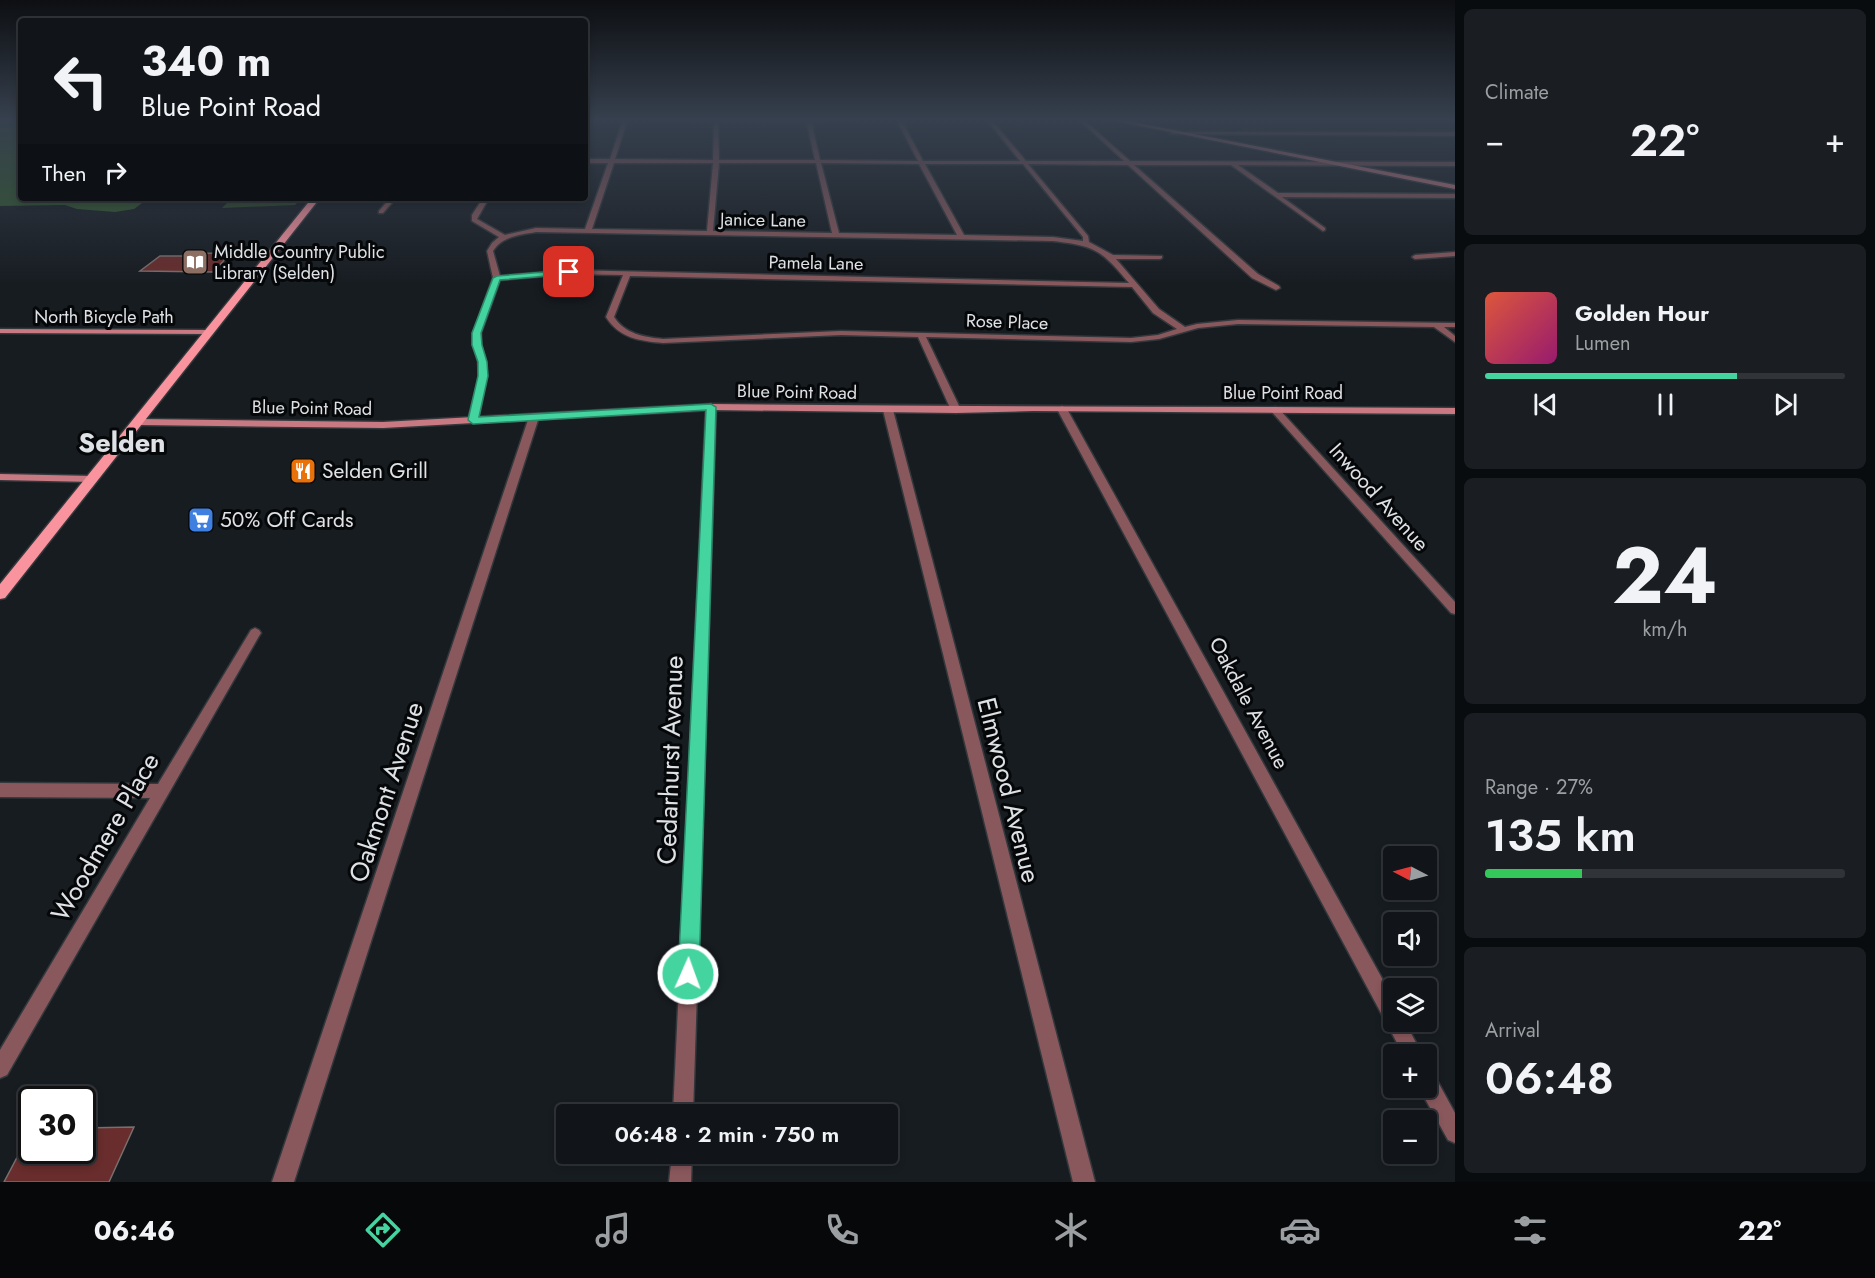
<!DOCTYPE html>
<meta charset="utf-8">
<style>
:root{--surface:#111519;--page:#1a1e22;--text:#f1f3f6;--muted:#9c9fa2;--line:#303438;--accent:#44d4a0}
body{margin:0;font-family:Jost,sans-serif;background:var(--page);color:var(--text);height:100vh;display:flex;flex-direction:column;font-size:22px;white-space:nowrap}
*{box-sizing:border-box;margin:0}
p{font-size:20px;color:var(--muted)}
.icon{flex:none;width:33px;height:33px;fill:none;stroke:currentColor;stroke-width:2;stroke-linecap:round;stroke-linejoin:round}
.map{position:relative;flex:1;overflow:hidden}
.drawer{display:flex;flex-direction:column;gap:9px;padding:9px;background:#090c0e;width:420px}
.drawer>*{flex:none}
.top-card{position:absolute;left:18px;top:18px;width:570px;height:183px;border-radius:6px;box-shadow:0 3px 9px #0003,0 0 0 2px var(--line);background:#111519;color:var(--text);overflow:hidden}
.needle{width:39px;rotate:276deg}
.controls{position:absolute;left:1383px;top:846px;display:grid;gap:12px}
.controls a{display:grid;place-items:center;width:54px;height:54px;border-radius:6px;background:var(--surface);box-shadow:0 3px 9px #0003,0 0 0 2px var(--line);font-size:30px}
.speed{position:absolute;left:18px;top:1086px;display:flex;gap:12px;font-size:30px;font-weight:700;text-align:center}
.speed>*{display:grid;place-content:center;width:78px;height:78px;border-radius:50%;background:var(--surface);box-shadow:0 3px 9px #0003,0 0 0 2px var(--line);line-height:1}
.speed .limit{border:3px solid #111;border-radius:9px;background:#fff;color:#111}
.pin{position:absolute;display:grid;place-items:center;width:51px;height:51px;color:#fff;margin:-26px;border-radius:12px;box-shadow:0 3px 9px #0006}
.me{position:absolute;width:66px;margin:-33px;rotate:2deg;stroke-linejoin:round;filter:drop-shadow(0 0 4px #0008)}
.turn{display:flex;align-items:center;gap:21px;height:126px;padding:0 24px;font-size:27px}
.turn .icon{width:78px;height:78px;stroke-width:2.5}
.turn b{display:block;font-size:42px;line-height:51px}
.then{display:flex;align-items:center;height:57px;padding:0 24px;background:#0003;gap:12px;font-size:22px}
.big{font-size:45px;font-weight:600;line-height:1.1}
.drawer .widget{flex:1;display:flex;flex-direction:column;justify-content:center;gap:9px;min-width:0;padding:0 21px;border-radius:9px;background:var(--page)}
.drawer .dial{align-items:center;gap:0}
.dial b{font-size:78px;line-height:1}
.song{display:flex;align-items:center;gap:18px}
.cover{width:72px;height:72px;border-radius:9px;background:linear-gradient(135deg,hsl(10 70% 55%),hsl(320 70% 35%))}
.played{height:6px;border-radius:3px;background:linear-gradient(90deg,var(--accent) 70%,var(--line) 70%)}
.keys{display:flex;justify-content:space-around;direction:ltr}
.heat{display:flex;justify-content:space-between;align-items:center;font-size:33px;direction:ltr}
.charge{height:9px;border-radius:4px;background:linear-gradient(90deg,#34c759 27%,var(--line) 0)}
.trip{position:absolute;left:556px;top:1104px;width:342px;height:60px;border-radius:6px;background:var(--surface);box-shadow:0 3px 9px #0003,0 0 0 2px var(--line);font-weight:600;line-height:60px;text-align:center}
.tab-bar{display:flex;height:96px;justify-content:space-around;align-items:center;background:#07080a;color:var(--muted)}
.tab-bar .icon{width:42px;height:42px}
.tab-bar .selected{color:var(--accent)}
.tab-bar b{font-size:27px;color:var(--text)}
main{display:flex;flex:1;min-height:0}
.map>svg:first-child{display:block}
.green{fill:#304c2b}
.forest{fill:#335a2c}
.building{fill:#682d2c;stroke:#786f6e;stroke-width:1.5}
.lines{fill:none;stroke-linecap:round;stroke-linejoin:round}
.street-casing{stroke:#33383c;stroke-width:3}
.secondary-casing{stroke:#33383c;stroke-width:3}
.primary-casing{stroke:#33383c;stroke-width:3}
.street{fill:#89585c;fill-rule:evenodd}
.secondary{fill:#c87982;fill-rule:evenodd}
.primary{fill:#f9939e;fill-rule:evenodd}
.route{fill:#44d4a0;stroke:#2c8a68;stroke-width:1.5}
.labels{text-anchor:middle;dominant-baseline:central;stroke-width:6;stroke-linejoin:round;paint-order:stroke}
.far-street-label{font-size:18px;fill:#dee1e5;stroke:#050708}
.far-poi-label{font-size:18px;fill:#dee1e5;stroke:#050708;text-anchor:start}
.poi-label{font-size:21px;fill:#dee1e5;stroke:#050708;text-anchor:start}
.street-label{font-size:21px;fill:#dee1e5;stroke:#050708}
.near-street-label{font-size:26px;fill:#dee1e5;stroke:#050708}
.district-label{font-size:27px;font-weight:bold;fill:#dee1e5;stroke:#050708}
</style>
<main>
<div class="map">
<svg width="1455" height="1182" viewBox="0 0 1455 1182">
<rect width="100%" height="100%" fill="#171c21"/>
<path class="green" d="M232,198H302L295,205L222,208Z"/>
<path class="forest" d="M0,119H21V198H149L134,209L115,212L77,209L65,205L0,206Z"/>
<g class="building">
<path d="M236,248L213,272L140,271L160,256H184L186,254L214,253L218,249Z"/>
<path d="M134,1127L109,1182H4L32,1129V1150H82V1128Z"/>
</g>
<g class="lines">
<g class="street-casing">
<g id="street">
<path d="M623,119H628L615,159L713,160L714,120L650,119H857L811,120L820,160L918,161L896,119H901L923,161H1020L986,119H991L1026,161H1124L1078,119H1083L1130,161L1455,162V166L1238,165L1278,193L1455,194V198L1282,197L1325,228V230L1323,231L1231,165H1134L1258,274L1279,286L1280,288L1276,290L1252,278L1128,165L1028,164L1088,236L1089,242L1113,255L1162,256V258L1160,259H1116L1159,309L1185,327L1197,324L1238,320L1455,323V327H1444L1455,336V342L1434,327L1238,324L1198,328L1159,339L1131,342L926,337L961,410L956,413L951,410L918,337L841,335L663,343C640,341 619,338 606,317L623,275L569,274L500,280L481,333V345L486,361L487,377L478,420L476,422H470L468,420L479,377L478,361L473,345V333L493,278L487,251L492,243L499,237L472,221V215L483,198H489L477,219L505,235L536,228L585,229L608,163H585V159H610ZM718,120H806L815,160H719ZM614,163H713L707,231L592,229ZM719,163H816L832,233L713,231ZM821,163L919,164L957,235L839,233ZM925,164H1023L1083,237V241L1053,237L964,235ZM536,232L1053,241C1096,246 1101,250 1129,283L569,270L500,276L493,251C502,236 520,235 536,232ZM630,276L1132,287L1153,313L1177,329L1158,335L1131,338L841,331L663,339C644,337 625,334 614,317Z"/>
<path d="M1452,119H1455V121Z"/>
<path d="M1172,132H1455V136L1170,134Z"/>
<path d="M390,198H396L383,213H379V211Z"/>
<path d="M1455,252V256L1415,259L1412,257L1415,255Z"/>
<path d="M711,404L716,407L693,1114H673L706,407Z"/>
<path d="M1062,406L1067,409L1394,1000V1022H1405L1422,1054H1403L1057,409Z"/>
<path d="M888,407L893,410L1095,1182H1073L883,410Z"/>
<path d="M1275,407L1278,408L1455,602V614L1451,613L1272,412V408Z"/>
<path d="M534,414L539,417L294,1182H272L529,417Z"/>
<path d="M255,628L259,630L261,633L259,636L7,1075L0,1078V1050L150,798L0,797V783L158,784L251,630Z"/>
<path d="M1426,1070L1433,1073L1455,1113V1143L1448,1140L1419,1088H1426Z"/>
<path d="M672,1154H692L691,1182H669Z"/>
</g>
</g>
<g class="secondary-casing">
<g id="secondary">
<path d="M1106,119H1117L1455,185V189Z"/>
<path d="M0,329L208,330L212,332L208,334L0,333Z"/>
<path d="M711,404C959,407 1207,406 1455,408V414L1033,411L956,413L711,410L383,428L140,425L135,422L140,419L383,422Z"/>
<path d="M0,474L93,476L98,479L93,482L0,480Z"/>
</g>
</g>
<g class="primary-casing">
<path id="primary" d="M312,198H320L5,598L0,599V584Z"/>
</g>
<use href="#street" class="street"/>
<use href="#secondary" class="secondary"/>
<use href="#primary" class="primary"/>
</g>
<linearGradient id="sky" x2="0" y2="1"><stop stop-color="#0d0f12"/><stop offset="0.42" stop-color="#36404e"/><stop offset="1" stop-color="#36404e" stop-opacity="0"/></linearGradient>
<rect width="1455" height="285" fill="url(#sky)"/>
<path class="route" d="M569,270L572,271V274L500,280L481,333L482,345L487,362L488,376L479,417L711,404L716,407L699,974L696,981L688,984L681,981L678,974L706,410L473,424L468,420L478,376V362L472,345V333L493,278L497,276Z"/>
<defs>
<g id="library-square" transform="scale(1.35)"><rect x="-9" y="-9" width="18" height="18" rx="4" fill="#8d6e63" stroke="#050708"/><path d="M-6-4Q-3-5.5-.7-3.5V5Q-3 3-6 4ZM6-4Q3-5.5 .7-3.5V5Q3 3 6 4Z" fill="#fff"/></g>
<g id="restaurant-square" transform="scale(1.35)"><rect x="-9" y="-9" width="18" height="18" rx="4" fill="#e8710a" stroke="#050708"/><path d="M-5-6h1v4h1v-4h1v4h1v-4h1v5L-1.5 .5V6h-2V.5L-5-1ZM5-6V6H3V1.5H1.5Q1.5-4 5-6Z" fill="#fff"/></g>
<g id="supermarket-square" transform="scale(1.35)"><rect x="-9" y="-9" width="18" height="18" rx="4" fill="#3f7fe0" stroke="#050708"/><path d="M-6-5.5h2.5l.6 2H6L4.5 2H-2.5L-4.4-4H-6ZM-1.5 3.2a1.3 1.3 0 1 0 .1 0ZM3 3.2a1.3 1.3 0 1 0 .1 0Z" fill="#fff"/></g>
</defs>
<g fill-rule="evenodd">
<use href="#library-square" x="195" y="262"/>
<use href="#restaurant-square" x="303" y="471"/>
<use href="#supermarket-square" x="201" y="520"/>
</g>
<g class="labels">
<g class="far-street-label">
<text transform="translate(763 220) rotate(1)">Janice Lane</text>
<text transform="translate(816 263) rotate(1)">Pamela Lane</text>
<text x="104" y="317">North Bicycle Path</text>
<text transform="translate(1007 322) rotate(2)">Rose Place</text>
<text transform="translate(797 392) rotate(1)">Blue Point Road</text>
<text x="1283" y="393">Blue Point Road</text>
<text transform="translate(312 408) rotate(1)">Blue Point Road</text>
</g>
<g class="far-poi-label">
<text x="214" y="252">Middle Country Public<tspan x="214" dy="21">Library (Selden)</tspan></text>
</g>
<g class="poi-label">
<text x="322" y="471">Selden Grill</text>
<text x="220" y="520">50% Off Cards</text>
</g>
<g class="street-label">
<text transform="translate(1379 497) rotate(48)">Inwood Avenue</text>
<text transform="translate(1249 703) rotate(62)">Oakdale Avenue</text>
</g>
<g class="near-street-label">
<text transform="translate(670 760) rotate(-88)">Cedarhurst Avenue</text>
<text transform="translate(1009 790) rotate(76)">Elmwood Avenue</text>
<text transform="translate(386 792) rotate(-72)">Oakmont Avenue</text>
<text transform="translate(105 837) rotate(-60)">Woodmere Place</text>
</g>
<g class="district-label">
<text x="122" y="442">Selden</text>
</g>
</g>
</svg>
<div class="controls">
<a><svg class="needle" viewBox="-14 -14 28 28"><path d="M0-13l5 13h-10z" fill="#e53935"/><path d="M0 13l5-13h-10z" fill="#9c9fa2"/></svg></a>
<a><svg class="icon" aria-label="sound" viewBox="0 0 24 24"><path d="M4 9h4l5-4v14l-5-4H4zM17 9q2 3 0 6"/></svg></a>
<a><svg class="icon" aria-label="layers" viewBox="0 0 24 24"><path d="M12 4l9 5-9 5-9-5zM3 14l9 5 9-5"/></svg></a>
<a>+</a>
<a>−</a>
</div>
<div class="speed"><div class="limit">30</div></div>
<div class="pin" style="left:569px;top:272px;background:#d93025"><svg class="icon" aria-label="arrive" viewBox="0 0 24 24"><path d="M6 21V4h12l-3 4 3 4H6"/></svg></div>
<svg class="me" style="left:688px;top:974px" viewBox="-20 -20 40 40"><circle r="17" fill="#44d4a0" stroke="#fff" stroke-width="3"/><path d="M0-11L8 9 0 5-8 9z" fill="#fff"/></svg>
<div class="trip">06:48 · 2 min · 750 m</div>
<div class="top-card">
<div class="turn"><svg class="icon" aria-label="left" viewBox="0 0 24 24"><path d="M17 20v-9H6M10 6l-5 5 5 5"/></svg><div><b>340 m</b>Blue Point Road</div></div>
<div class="then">Then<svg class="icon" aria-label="right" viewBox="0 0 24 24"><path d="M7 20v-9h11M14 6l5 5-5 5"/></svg></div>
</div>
</div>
<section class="drawer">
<div class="widget"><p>Climate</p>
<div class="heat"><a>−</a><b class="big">22°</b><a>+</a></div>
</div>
<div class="widget">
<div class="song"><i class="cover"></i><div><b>Golden Hour</b><p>Lumen</p></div></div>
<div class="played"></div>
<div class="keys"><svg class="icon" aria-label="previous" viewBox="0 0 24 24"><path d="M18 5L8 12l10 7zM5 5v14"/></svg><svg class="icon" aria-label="pause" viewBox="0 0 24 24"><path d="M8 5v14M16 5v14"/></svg><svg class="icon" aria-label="next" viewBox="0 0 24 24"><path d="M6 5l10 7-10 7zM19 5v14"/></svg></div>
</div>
<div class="widget dial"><b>24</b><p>km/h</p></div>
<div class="widget"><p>Range · 27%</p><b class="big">135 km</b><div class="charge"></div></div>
<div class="widget"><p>Arrival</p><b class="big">06:48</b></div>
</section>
</main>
<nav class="tab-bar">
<b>06:46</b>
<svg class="icon selected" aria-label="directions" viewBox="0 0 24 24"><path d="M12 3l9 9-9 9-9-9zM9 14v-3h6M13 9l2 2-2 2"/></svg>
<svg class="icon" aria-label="music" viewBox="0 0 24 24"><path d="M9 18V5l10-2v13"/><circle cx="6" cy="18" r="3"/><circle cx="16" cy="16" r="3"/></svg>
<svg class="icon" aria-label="phone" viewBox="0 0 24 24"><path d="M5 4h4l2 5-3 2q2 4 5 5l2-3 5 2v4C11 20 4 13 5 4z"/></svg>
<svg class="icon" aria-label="climate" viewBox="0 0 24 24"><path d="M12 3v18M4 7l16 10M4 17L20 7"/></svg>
<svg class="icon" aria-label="car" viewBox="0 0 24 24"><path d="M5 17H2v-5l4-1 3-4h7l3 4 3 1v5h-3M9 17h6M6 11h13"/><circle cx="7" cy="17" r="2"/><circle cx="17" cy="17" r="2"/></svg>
<svg class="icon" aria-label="filters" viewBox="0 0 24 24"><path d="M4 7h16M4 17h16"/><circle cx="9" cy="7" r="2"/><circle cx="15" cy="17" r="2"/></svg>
<b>22°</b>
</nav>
